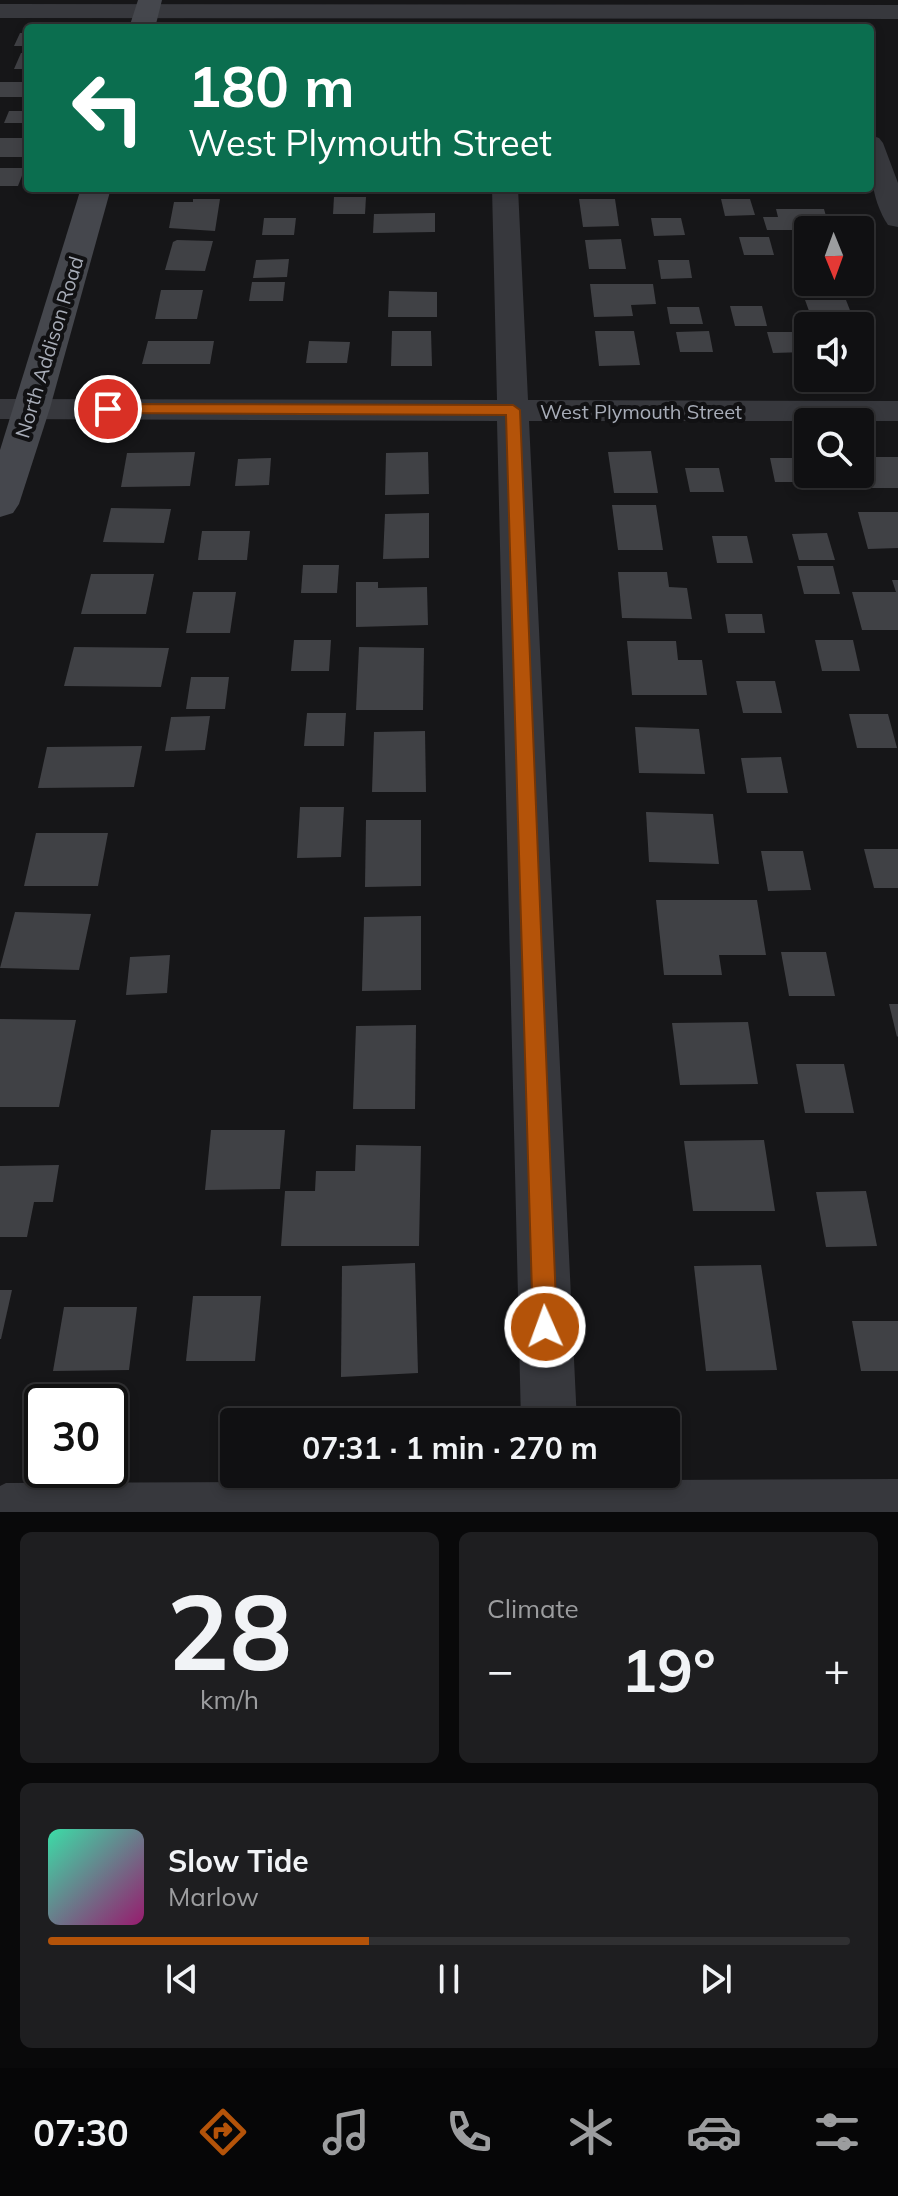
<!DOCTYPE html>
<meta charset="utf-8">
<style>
:root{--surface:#101012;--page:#1e1e20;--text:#f1f3f6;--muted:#9c9d9f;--line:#303032;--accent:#b45309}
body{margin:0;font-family:Mulish,sans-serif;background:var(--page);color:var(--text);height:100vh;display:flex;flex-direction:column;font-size:30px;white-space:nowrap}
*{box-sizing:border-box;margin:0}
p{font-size:26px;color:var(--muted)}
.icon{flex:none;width:44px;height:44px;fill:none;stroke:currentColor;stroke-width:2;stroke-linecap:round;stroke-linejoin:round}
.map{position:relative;height:1512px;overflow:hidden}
.drawer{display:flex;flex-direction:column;gap:20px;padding:20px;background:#09090a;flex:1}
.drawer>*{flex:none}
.banner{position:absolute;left:24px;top:24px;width:850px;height:168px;border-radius:8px;box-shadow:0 4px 12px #0003,0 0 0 2px var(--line);background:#0b6e4f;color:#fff;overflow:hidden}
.needle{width:52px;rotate:179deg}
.controls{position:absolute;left:794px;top:216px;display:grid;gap:16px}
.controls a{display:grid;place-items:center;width:80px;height:80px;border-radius:8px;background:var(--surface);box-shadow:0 4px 12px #0003,0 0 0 2px var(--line);font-size:40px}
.speed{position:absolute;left:24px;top:1384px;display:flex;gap:16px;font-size:40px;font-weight:700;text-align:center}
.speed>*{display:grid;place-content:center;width:104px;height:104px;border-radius:50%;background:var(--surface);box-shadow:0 4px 12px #0003,0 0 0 2px var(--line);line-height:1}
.speed .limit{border:4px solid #111;border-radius:12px;background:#fff;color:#111}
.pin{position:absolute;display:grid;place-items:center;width:68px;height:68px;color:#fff;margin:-34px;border:4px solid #fff;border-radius:50%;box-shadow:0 2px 8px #0007}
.me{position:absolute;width:88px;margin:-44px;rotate:358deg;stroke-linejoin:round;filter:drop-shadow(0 0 6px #0008)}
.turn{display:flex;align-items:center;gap:28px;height:168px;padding:0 32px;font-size:36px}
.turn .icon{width:104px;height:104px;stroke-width:2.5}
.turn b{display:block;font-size:56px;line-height:68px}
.big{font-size:60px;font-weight:700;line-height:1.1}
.drawer .tile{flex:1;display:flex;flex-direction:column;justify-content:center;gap:12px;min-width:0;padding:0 28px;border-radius:12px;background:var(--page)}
.drawer .dial{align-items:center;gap:0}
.dial b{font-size:104px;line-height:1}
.song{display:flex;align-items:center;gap:24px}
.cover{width:96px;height:96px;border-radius:12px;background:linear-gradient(135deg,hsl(160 70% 55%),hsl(320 70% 35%))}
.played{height:8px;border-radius:4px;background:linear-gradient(90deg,var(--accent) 40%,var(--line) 40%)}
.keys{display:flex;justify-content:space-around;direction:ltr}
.heat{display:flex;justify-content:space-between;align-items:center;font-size:44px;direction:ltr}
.drawer .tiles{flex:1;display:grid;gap:20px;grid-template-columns:1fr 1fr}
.tile:last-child{grid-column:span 2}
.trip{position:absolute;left:220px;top:1408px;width:460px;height:80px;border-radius:8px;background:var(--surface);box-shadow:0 4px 12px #0003,0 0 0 2px var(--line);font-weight:700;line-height:80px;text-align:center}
.tab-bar{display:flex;height:128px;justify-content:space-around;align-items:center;background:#060607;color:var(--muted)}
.tab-bar .icon{width:56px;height:56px}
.tab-bar .current{color:var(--accent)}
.tab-bar b{font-size:36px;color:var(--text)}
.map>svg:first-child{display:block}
.building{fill:#404145}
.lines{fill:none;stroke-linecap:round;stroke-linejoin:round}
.street{fill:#37383d;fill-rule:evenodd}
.secondary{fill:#45474d;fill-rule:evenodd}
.route{fill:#b45309;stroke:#753606;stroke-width:2}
.labels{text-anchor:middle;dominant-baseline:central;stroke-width:8;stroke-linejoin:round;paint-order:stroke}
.far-street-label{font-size:20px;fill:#a8adb8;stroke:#111113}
</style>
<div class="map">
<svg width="898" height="1512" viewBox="0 0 898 1512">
<rect width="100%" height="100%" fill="#161618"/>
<g class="building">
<path d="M20,33H28V46H14Z"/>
<path d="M21,53H28V69H14Z"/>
<rect x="0" y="82" width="28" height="15"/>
<path d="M9,111H28V123H4Z"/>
<path d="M0,138H28L26,157H0Z"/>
<path d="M0,168H25L18,186H0Z"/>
<path d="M635,188H664L665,193H636Z"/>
<path d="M783,188H818L819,192H785Z"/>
<path d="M334,197H366L365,214H333Z"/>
<path d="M193,199H220L215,231L169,228L174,202H193Z"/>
<path d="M579,199H615L619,226L583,227Z"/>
<path d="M721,199H750L755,215L725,216Z"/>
<path d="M776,209H824L830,230H767L763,217H778Z"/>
<path d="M435,213V232L373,233L374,214Z"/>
<path d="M264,218H296L294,235H262Z"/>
<path d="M651,218H681L685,235L654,236Z"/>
<path d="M739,237H769L774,255H744Z"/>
<path d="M621,239L626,269H589L585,240Z"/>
<path d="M177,240L213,241L205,271L165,270L173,242Z"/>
<path d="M798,246H808V276H807Z"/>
<path d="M289,259L287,277L253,278L256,260Z"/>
<path d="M658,260H689L692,278L661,279Z"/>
<path d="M252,282H285L283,301H249Z"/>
<path d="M590,284H653L656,304L631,305L633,316L594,317Z"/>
<path d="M161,290H203L197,319H155Z"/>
<path d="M389,291L437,292V317H388Z"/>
<path d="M805,300H846L853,318L812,319Z"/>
<path d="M730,306H762L767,326H735Z"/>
<path d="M667,307H699L703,324H670Z"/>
<path d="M392,331H431L432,366H391Z"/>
<path d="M595,331H634L640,365L599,366Z"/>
<path d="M709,331L713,352H680L676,332Z"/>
<path d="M767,332H799L806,352L773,353Z"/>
<path d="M860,332L872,366H860Z"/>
<path d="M148,341H214L210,364H142Z"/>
<path d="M309,341L350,342L347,363H306Z"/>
<path d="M651,451L658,493H614L608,452Z"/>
<path d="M195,452L190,486L121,487L127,453Z"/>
<path d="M428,452L429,494L385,495L386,453Z"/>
<path d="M860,457H898V488H855L851,474H860Z"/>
<path d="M271,458L269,485L235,486L238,459Z"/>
<path d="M770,458H808V474H825L827,482H775Z"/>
<path d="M685,468H719L724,492H690Z"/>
<path d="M612,505H656L663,550H618Z"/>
<path d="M111,508L171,509L164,543L103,542Z"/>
<path d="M858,512H898V548L868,549Z"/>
<path d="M429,513V558L383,559L385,514Z"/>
<path d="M202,531H250L247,560H198Z"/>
<path d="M827,533L835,560H799L792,534Z"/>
<path d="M712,536H747L753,563H717Z"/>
<path d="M303,565H339L337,593H301Z"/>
<path d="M797,566H833L840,594H804Z"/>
<path d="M618,572H667L669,587L687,588L692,619L622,618Z"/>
<path d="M91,574H154L146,614H81Z"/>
<path d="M892,580H898V630H862L852,592H896Z"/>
<path d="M356,582H378V588L427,587L428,625L356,627Z"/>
<path d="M193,592H236L230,633H186Z"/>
<path d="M725,614H762L765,633H728Z"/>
<path d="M294,640H331L329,671H291Z"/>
<path d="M815,640H853L860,671H822Z"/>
<path d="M627,641H676L678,660H702L707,695H632Z"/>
<path d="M74,647L169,648L161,687L64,686Z"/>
<path d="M359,647L424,648L423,710H356Z"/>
<path d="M191,677H229L225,709H186Z"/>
<path d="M736,681H775L782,713H743Z"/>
<path d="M307,713H346L344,746H304Z"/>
<path d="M849,714H888L897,748H857Z"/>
<path d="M210,716L205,750L165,751L171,717Z"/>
<path d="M635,727L699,729L705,774L639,773Z"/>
<path d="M425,731L426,792H372L374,732Z"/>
<path d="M142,746L134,787L38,788L47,747Z"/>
<path d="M781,757L788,793H747L741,758Z"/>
<path d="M300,807H344L341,857L297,858Z"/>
<path d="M646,812L713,814L719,864L649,862Z"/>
<path d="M366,820H421V886L365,887Z"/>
<path d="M36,833H108L98,886H24Z"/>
<path d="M864,849H898V888H874Z"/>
<path d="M761,851H803L811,890L768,891Z"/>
<path d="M656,900H757L766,955H719L722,975H664Z"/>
<path d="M15,912L91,914L79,970L0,968Z"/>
<path d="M421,916V990L362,991L364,917Z"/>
<path d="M781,952H826L835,996H789Z"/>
<path d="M170,955L167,993L126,995L130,957Z"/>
<path d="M889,1004H898V1036L897,1037Z"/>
<path d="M0,1019L76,1020L59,1107H0Z"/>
<path d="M748,1022L758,1084L680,1085L672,1023Z"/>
<path d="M416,1025L415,1109H353L356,1026Z"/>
<path d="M796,1064H844L854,1113H805Z"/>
<path d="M211,1130H285L280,1189L205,1190Z"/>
<path d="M764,1140L775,1211H693L684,1141Z"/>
<path d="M356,1145L421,1146L419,1246H281L285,1191H315L316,1171H355Z"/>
<path d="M59,1165L53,1202H34L27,1237H0V1166Z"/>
<path d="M866,1191L877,1246L826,1247L816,1192Z"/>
<path d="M415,1263L418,1373L341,1377L342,1266Z"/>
<path d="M761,1265L777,1370L706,1371L694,1266Z"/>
<path d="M0,1290H12L1,1339H0Z"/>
<path d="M193,1296H261L255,1361H186Z"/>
<path d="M64,1307H137L129,1370L53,1371Z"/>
<path d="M852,1321H898V1371H861Z"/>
</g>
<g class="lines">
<g class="street">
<path d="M0,4L898,5V19L0,18Z"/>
<path d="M870,135L879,138L883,143L898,183V227L888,225C870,198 870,166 870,135Z"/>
<path d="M492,188H518L528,400L898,401V421H529L577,1422H521L497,421L0,419V399L497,400Z"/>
<path d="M898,1479V1512H0V1486L6,1483Z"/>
</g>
<g class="secondary">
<path d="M138,0H162L155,28H129Z"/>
<path d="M81,188H111L50,408L19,504L13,513L0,517V450Z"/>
</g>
</g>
<path class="route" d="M108,404L513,405L520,410L557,1327L554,1336L545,1339L537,1336L533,1327L506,415L103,413L101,409Z"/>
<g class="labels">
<g class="far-street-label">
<text transform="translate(49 347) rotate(-73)">North Addison Road</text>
<text x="641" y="411">West Plymouth Street</text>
</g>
</g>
</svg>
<div class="controls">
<a><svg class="needle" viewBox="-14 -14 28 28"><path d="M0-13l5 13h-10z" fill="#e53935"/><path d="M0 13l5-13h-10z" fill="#9c9d9f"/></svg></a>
<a><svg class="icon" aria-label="sound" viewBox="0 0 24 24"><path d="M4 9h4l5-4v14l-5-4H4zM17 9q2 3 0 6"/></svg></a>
<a><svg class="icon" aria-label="search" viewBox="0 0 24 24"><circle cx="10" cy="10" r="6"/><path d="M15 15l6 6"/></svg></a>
</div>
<div class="speed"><div class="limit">30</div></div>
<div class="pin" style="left:108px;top:409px;background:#d93025"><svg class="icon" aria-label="arrive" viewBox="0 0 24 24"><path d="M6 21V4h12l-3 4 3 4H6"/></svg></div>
<svg class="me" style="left:545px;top:1327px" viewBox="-20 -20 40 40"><circle r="17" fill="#b45309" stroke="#fff" stroke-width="3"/><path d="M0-11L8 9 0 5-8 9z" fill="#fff"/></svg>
<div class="trip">07:31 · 1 min · 270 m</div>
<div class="banner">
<div class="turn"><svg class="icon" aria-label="left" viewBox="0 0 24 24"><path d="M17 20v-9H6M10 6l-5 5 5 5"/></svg><div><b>180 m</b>West Plymouth Street</div></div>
</div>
</div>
<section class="drawer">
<div class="tiles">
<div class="tile dial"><b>28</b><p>km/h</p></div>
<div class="tile"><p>Climate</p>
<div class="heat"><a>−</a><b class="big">19°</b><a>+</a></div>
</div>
<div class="tile">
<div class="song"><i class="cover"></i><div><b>Slow Tide</b><p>Marlow</p></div></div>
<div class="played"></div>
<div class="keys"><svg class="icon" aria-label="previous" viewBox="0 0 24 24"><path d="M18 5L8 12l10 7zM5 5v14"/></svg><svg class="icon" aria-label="pause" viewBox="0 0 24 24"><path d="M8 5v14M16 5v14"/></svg><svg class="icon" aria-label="next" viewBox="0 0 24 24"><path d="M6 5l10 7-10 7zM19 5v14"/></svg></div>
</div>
</div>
</section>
<nav class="tab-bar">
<b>07:30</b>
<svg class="icon current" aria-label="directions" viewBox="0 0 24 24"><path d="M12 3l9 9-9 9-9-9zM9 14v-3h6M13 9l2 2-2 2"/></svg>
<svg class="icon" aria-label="music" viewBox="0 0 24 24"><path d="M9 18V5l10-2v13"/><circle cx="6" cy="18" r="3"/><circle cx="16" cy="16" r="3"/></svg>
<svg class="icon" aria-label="phone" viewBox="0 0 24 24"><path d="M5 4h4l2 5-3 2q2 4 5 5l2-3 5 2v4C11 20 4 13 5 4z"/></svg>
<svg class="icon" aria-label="climate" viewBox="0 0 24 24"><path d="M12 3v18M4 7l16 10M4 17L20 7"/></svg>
<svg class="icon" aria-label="car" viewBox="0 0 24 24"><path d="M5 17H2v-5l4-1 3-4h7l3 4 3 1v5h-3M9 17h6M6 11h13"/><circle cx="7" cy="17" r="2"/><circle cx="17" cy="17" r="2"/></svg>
<svg class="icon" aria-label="filters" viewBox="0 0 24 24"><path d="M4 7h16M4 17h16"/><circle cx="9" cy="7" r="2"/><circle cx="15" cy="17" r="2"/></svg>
</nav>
